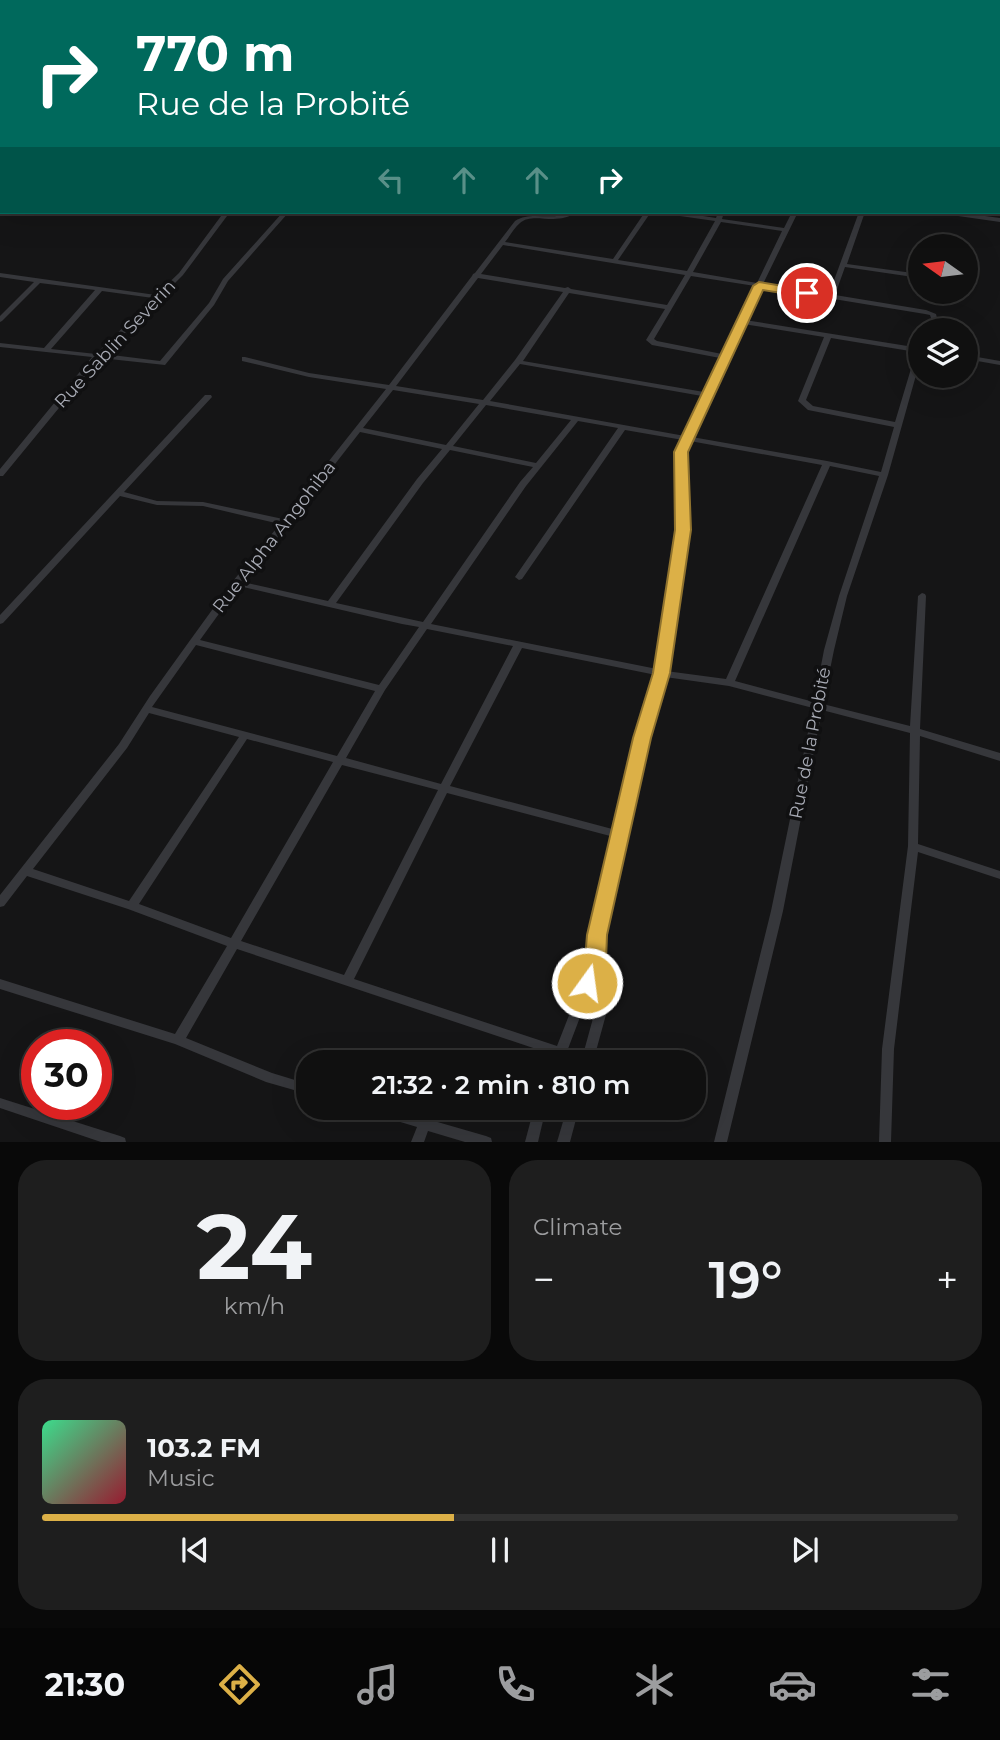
<!DOCTYPE html>
<meta charset="utf-8">
<style>
:root{--surface:#101010;--page:#1e1e1e;--text:#f1f3f6;--muted:#9c9d9f;--line:#303030;--accent:#dcb047}
body{margin:0;font-family:Montserrat,sans-serif;background:var(--page);color:var(--text);height:100vh;display:flex;flex-direction:column;font-size:26px;white-space:nowrap}
*{box-sizing:border-box;margin:0}
p{font-size:23px;color:var(--muted)}
.icon{flex:none;width:38px;height:38px;fill:none;stroke:currentColor;stroke-width:2;stroke-linecap:round;stroke-linejoin:round}
.map{position:relative;height:1142px;overflow:hidden}
.side{display:flex;flex-direction:column;gap:18px;padding:18px;background:#090909;flex:1}
.side>*{flex:none}
.hud{position:absolute;left:0px;top:0px;width:1001px;height:214px;box-shadow:0 7px 28px #0002,0 0 0 2px var(--line);background:#00695c;color:#fff;overflow:hidden}
.needle{width:46px;rotate:284deg}
.buttons{position:absolute;left:908px;top:234px;display:grid;gap:14px}
.buttons a{display:grid;place-items:center;width:70px;height:70px;border-radius:50%;background:var(--surface);box-shadow:0 7px 28px #0002,0 0 0 2px var(--line);font-size:35px}
.speed{position:absolute;left:21px;top:1029px;display:flex;gap:14px;font-size:35px;font-weight:700;text-align:center}
.speed>*{display:grid;place-content:center;width:91px;height:91px;border-radius:50%;background:var(--surface);box-shadow:0 7px 28px #0002,0 0 0 2px var(--line);line-height:1}
.speed .limit{border:10px solid #d22;background:#fff;color:#111}
.pin{position:absolute;display:grid;place-items:center;width:60px;height:60px;color:#fff;margin:-30px;border:4px solid #fff;border-radius:50%;box-shadow:0 2px 7px #0007}
.me{position:absolute;width:77px;margin:-38px;rotate:14deg;stroke-linejoin:round;filter:drop-shadow(0 0 5px #0008)}
.turn{display:flex;align-items:center;gap:24px;height:147px;padding:0 21px;font-size:32px}
.turn .icon{width:91px;height:91px;stroke-width:2.5}
.turn b{display:block;font-size:49px;line-height:60px}
.lanes{display:flex;align-items:center;height:66px;padding:0 21px;background:#0003;justify-content:center;gap:35px;direction:ltr}
.lanes .off{opacity:.35}
.big{font-size:52px;font-weight:600;line-height:1.1}
.side .tile{flex:1;display:flex;flex-direction:column;justify-content:center;gap:10px;min-width:0;padding:0 24px;border-radius:28px;background:var(--page)}
.side .dial{align-items:center;gap:0}
.dial b{font-size:91px;line-height:1}
.song{display:flex;align-items:center;gap:21px}
.cover{width:84px;height:84px;border-radius:10px;background:linear-gradient(135deg,hsl(150 70% 55%),hsl(350 70% 35%))}
.played{height:7px;border-radius:4px;background:linear-gradient(90deg,var(--accent) 45%,var(--line) 45%)}
.keys{display:flex;justify-content:space-around;direction:ltr}
.heat{display:flex;justify-content:space-between;align-items:center;font-size:38px;direction:ltr}
.side .tiles{flex:1;display:grid;gap:18px;grid-template-columns:1fr 1fr}
.tile:last-child{grid-column:span 2}
.trip{position:absolute;left:296px;top:1050px;width:410px;height:70px;border-radius:28px;background:var(--surface);box-shadow:0 7px 28px #0002,0 0 0 2px var(--line);font-weight:600;line-height:70px;text-align:center}
.dock{display:flex;height:112px;justify-content:space-around;align-items:center;background:#060606;color:var(--muted)}
.dock .icon{width:49px;height:49px}
.dock .selected{color:var(--accent)}
.dock b{font-size:32px;color:var(--text)}
.map>svg:first-child{display:block}
.lines{fill:none;stroke-linecap:round;stroke-linejoin:round}
.minor{fill:#36373b;fill-rule:evenodd}
.route{fill:#dcb047;stroke:#8f722e;stroke-width:2}
.labels{text-anchor:middle;dominant-baseline:central;stroke-width:7;stroke-linejoin:round;paint-order:stroke}
.street-label{font-size:18px;fill:#a8abb5;stroke:#101011}
</style>
<div class="map">
<svg width="1000" height="1142" viewBox="0 0 1000 1142">
<rect width="100%" height="100%" fill="#151516"/>
<g class="lines">
<g class="minor">
<path d="M431,0H435L434,2H430Z"/>
<path d="M576,0L583,2H576Z"/>
<path d="M800,0H805L807,2H801Z"/>
<path d="M839,0H843L844,2H840Z"/>
<path d="M892,0H897L896,2H891Z"/>
<path d="M945,0H949L948,2H944Z"/>
<rect x="999" y="30" width="1" height="2"/>
<path d="M999,50H1000V54L999,53Z"/>
<rect x="999" y="87" width="1" height="4"/>
<path d="M999,110L1000,111V115L999,114Z"/>
<path d="M224,212H230L183,275L104,354L160,361L209,303L223,279L283,212H289L228,281L214,305L165,365L100,358L3,476H0V469L92,357L0,347V343L44,348L95,290L40,283L2,321L0,322V316L34,282L0,277V273L156,295L179,273ZM102,291L153,298L96,354L51,349Z"/>
<path d="M569,212H576C557,227 533,211 520,223C514,228 510,236 505,242L613,259L645,212H651L618,260L687,271L715,221L666,214L663,212H677L716,218L718,212H724L722,219L784,228L792,212H798L763,284L829,294L859,212H865L847,264L920,274V278L845,267L835,295L926,310L936,314L937,318L933,331H926L931,318L930,315L925,314L761,287L745,320L920,348V361L888,475L847,596L834,650L823,704L910,726L918,596L922,593L925,594L926,596L920,729L1000,753V761L920,736L918,844L1000,871V879L918,852L894,1049L891,1142H879L882,1049L908,846L910,733L822,710L783,911L727,1142H714L771,911L813,708L729,686L665,677L647,738L601,945L607,1011L593,1062H581L595,1011L593,983L563,1062H551L554,1055L237,949L186,1038L272,1073L308,1084V1094L266,1082L175,1044L0,989V979L175,1034L227,946L128,909L27,876L4,906L0,907V895L119,744L150,696L191,639L233,581L280,524L203,506L157,505L120,496L3,623L0,624V615L205,395H211L212,397L124,492L157,501L203,502L283,519L386,389L309,377L242,361V357H245L309,373L389,385L472,276L473,274L475,273L515,221C532,210 552,222 569,212ZM721,222L782,231L757,283L693,272ZM503,245L685,275L667,305L571,289L568,287L565,288L481,274ZM691,276L755,286L722,354L657,341L654,339ZM478,278L563,292L515,360L483,400L396,386ZM569,293L665,309L646,340L652,345L720,358L704,392L523,361ZM743,324L824,337L798,401L808,410L894,427L881,472L827,461L692,437ZM831,338L916,352L895,422L813,406L806,400ZM520,364L702,396L685,436L490,401ZM393,390L479,404L446,445L363,428ZM486,405L571,420L536,463L453,446ZM578,421L618,428L515,577L519,580L522,579L625,430L683,440L677,452L680,518L657,669L431,624L526,486ZM360,432L442,449L417,479L328,601L243,582ZM690,441L822,465L726,679L666,671L688,518L685,452ZM450,450L533,467L520,482L423,622L336,603L423,483ZM830,466L879,476L839,596L824,650L814,702L735,681ZM239,586L402,624L419,627L379,685L200,640ZM427,629L513,646L441,784L346,758L385,690ZM196,645L375,691L337,756L152,707ZM522,648L656,675L637,738L616,830L450,786ZM149,713L239,737L129,901L33,869L127,748ZM247,739L333,762L231,938L139,904ZM342,765L438,790L344,975L241,941ZM447,793L614,837L589,945L591,959L557,1046L354,979Z"/>
<path d="M941,212H955L1000,218V222L944,214Z"/>
<path d="M966,355L1000,361V365L966,359Z"/>
<path d="M0,1098L120,1136L125,1138L126,1142H101L0,1108Z"/>
<path d="M365,1108H389L486,1136L491,1138L492,1142H465L428,1131L424,1142H411L417,1127L367,1112Z"/>
<path d="M534,1108H546L538,1142H525Z"/>
<path d="M567,1108H579L570,1142H557Z"/>
</g>
</g>
<path class="route" d="M759,282L807,290L813,293L807,297L763,290L688,452L691,530L670,673L651,738L607,935L606,960L595,989L587,992L580,989L577,983L585,960L587,935L633,738L653,673L675,530L674,452L753,286Z"/>
<g class="labels">
<g class="street-label">
<text transform="translate(115 344) rotate(-47)">Rue Sablin Severin</text>
<text transform="translate(274 537) rotate(-52)">Rue Alpha Angohiba</text>
<text transform="translate(810 743) rotate(-79)">Rue de la Probité</text>
</g>
</g>
</svg>
<div class="buttons">
<a><svg class="needle" viewBox="-14 -14 28 28"><path d="M0-13l5 13h-10z" fill="#e53935"/><path d="M0 13l5-13h-10z" fill="#9c9d9f"/></svg></a>
<a><svg class="icon" aria-label="layers" viewBox="0 0 24 24"><path d="M12 4l9 5-9 5-9-5zM3 14l9 5 9-5"/></svg></a>
</div>
<div class="speed"><div class="limit">30</div></div>
<div class="pin" style="left:807px;top:293px;background:#d93025"><svg class="icon" aria-label="arrive" viewBox="0 0 24 24"><path d="M6 21V4h12l-3 4 3 4H6"/></svg></div>
<svg class="me" style="left:587px;top:983px" viewBox="-20 -20 40 40"><circle r="17" fill="#dcb047" stroke="#fff" stroke-width="3"/><path d="M0-11L8 9 0 5-8 9z" fill="#fff"/></svg>
<div class="trip">21:32 · 2 min · 810 m</div>
<div class="hud">
<div class="turn"><svg class="icon" aria-label="right" viewBox="0 0 24 24"><path d="M7 20v-9h11M14 6l5 5-5 5"/></svg><div><b>770 m</b>Rue de la Probité</div></div>
<div class="lanes"><svg class="icon off" aria-label="left" viewBox="0 0 24 24"><path d="M17 20v-9H6M10 6l-5 5 5 5"/></svg><svg class="icon off" aria-label="ahead" viewBox="0 0 24 24"><path d="M12 20V5M6 11l6-6 6 6"/></svg><svg class="icon off" aria-label="ahead" viewBox="0 0 24 24"><path d="M12 20V5M6 11l6-6 6 6"/></svg><svg class="icon" aria-label="right" viewBox="0 0 24 24"><path d="M7 20v-9h11M14 6l5 5-5 5"/></svg></div>
</div>
</div>
<section class="side">
<div class="tiles">
<div class="tile dial"><b>24</b><p>km/h</p></div>
<div class="tile"><p>Climate</p>
<div class="heat"><a>−</a><b class="big">19°</b><a>+</a></div>
</div>
<div class="tile">
<div class="song"><i class="cover"></i><div><b>103.2 FM</b><p>Music</p></div></div>
<div class="played"></div>
<div class="keys"><svg class="icon" aria-label="previous" viewBox="0 0 24 24"><path d="M18 5L8 12l10 7zM5 5v14"/></svg><svg class="icon" aria-label="pause" viewBox="0 0 24 24"><path d="M8 5v14M16 5v14"/></svg><svg class="icon" aria-label="next" viewBox="0 0 24 24"><path d="M6 5l10 7-10 7zM19 5v14"/></svg></div>
</div>
</div>
</section>
<nav class="dock">
<b>21:30</b>
<svg class="icon selected" aria-label="directions" viewBox="0 0 24 24"><path d="M12 3l9 9-9 9-9-9zM9 14v-3h6M13 9l2 2-2 2"/></svg>
<svg class="icon" aria-label="music" viewBox="0 0 24 24"><path d="M9 18V5l10-2v13"/><circle cx="6" cy="18" r="3"/><circle cx="16" cy="16" r="3"/></svg>
<svg class="icon" aria-label="phone" viewBox="0 0 24 24"><path d="M5 4h4l2 5-3 2q2 4 5 5l2-3 5 2v4C11 20 4 13 5 4z"/></svg>
<svg class="icon" aria-label="climate" viewBox="0 0 24 24"><path d="M12 3v18M4 7l16 10M4 17L20 7"/></svg>
<svg class="icon" aria-label="car" viewBox="0 0 24 24"><path d="M5 17H2v-5l4-1 3-4h7l3 4 3 1v5h-3M9 17h6M6 11h13"/><circle cx="7" cy="17" r="2"/><circle cx="17" cy="17" r="2"/></svg>
<svg class="icon" aria-label="filters" viewBox="0 0 24 24"><path d="M4 7h16M4 17h16"/><circle cx="9" cy="7" r="2"/><circle cx="15" cy="17" r="2"/></svg>
</nav>
